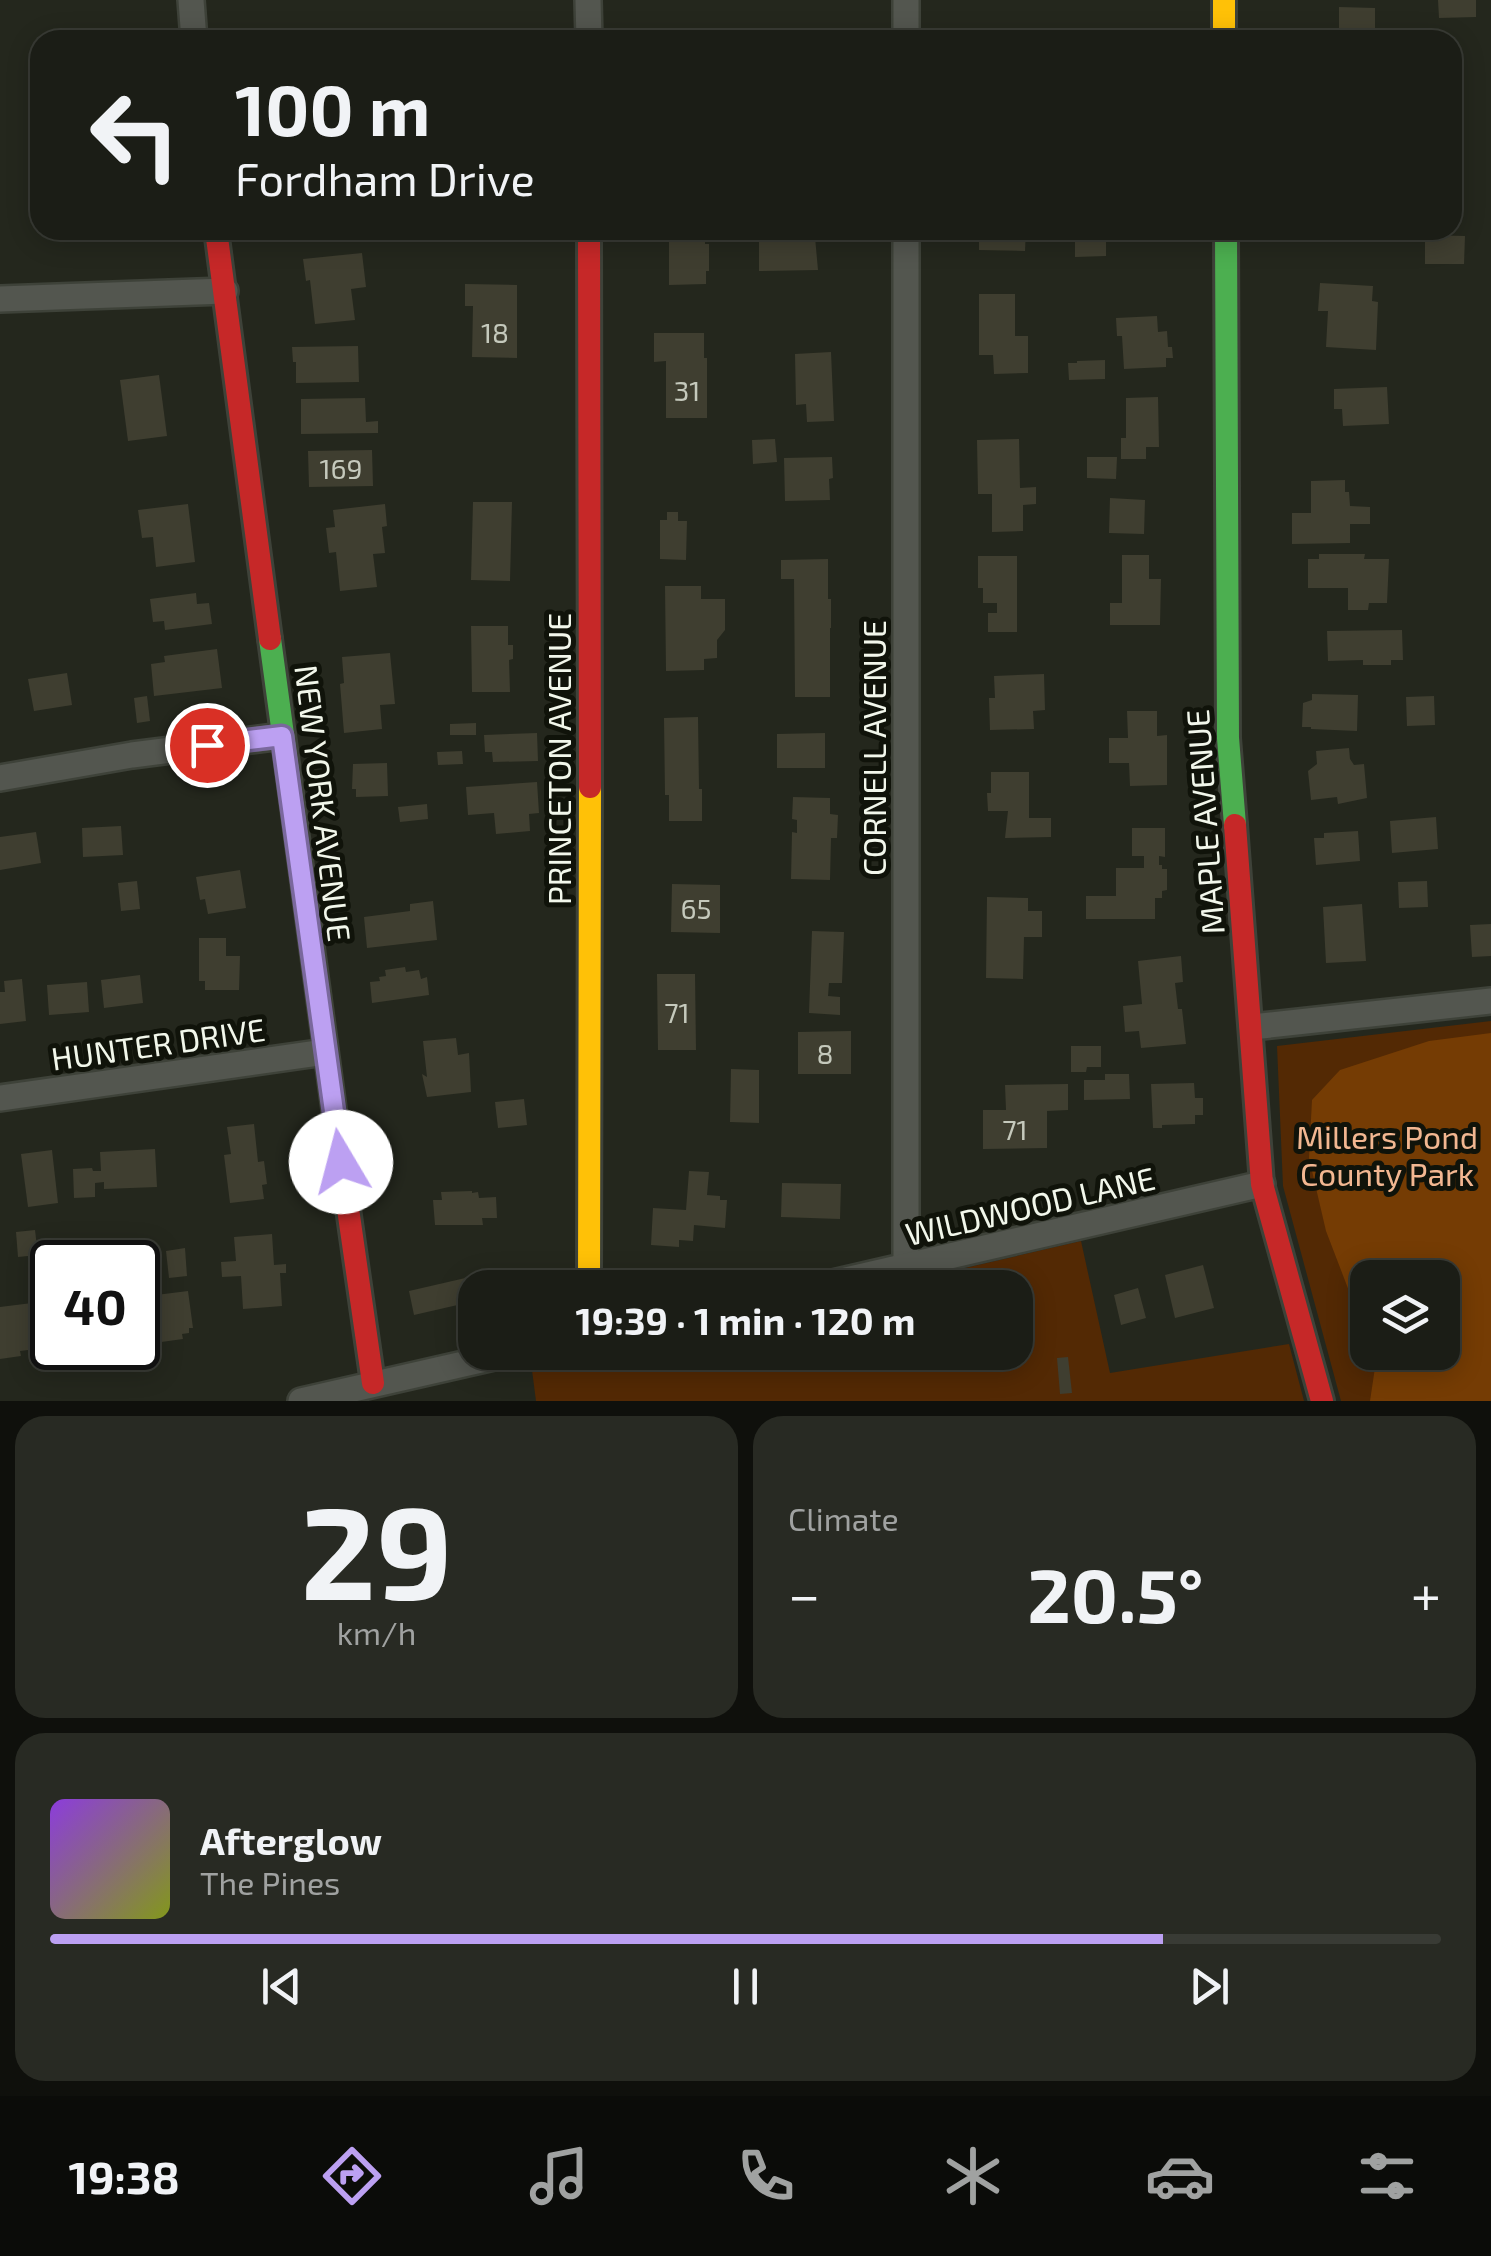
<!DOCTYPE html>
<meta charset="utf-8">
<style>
:root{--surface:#1b1d16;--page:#282a23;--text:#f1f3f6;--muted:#a0a2a1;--line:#393b35;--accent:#bca0f2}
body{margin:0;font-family:"Exo 2",sans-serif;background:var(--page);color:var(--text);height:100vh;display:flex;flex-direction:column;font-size:38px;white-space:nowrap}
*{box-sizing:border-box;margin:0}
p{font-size:32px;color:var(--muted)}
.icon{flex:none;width:55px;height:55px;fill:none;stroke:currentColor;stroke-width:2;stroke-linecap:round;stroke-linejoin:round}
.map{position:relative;height:1401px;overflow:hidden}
.details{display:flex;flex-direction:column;gap:15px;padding:15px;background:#0f100c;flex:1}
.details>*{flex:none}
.guide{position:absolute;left:30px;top:30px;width:1432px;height:210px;border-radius:30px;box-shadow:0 5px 25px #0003,0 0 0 2px var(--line);background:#1b1d16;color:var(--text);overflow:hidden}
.fabs{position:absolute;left:1350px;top:1260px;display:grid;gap:20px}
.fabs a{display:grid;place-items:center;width:110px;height:110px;border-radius:20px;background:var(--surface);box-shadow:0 5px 25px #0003,0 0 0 2px var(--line);font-size:50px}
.speed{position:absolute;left:30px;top:1240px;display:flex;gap:20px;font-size:50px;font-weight:700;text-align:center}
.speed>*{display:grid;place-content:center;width:130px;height:130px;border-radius:50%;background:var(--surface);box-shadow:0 5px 25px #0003,0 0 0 2px var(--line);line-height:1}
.speed .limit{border:5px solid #111;border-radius:15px;background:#fff;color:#111}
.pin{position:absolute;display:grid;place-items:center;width:85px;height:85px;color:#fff;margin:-42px;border:5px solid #fff;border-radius:50%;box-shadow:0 2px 10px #0007}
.me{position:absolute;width:110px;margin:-55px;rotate:352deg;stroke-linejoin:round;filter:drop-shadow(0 0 8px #0008)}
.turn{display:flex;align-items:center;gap:35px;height:210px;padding:0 40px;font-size:45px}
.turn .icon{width:130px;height:130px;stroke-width:2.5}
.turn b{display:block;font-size:70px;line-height:85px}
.big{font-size:75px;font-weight:700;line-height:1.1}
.details .card{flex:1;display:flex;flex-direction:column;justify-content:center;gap:15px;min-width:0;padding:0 35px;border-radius:30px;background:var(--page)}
.details .dial{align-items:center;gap:0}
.dial b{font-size:130px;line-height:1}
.song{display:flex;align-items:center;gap:30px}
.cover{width:120px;height:120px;border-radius:15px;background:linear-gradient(135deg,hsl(270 70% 55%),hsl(70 70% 35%))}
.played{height:10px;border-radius:5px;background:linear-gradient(90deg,var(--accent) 80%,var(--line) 80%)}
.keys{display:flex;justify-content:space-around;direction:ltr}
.heat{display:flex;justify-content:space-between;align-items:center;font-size:55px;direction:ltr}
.details .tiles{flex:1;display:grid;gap:15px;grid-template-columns:1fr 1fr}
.card:last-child{grid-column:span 2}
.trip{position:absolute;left:458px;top:1270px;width:575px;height:100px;border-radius:30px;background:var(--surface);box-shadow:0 5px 25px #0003,0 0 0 2px var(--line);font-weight:700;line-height:100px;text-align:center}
.tabs{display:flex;height:160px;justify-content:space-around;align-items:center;background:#0b0c09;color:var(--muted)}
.tabs .icon{width:70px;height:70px}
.tabs .current{color:var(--accent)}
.tabs b{font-size:45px;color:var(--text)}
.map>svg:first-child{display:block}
.green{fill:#532904;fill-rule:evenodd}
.forest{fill:#753c04}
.building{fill:#3f3e30}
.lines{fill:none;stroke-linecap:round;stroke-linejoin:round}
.street-casing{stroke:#3e4239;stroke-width:30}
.fast-casing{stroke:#3e4239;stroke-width:28}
.slow-casing{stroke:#3e4239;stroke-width:28}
.jam-casing{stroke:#3e4239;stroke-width:28}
.street{stroke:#53564f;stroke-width:25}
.fast{stroke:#4caf50;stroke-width:22}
.slow{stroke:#ffc107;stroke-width:22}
.jam{stroke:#c62828;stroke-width:22}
.route-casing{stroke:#7a689d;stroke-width:25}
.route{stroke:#bca0f2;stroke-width:18}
.labels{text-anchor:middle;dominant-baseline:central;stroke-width:10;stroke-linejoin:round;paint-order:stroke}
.number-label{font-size:28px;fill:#c5c9bc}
.street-label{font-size:32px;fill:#f2f7eb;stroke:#10130a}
.park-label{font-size:32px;fill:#f2b791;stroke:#10130a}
</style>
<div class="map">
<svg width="1491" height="1401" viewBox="0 0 1491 1401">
<rect width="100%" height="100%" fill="#24271d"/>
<g class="green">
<path d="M1491,1021V1401H1341L1283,1186L1277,1046ZM1368,1278H1442V1352H1368Z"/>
<path d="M1081,1241L1110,1373L1289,1344L1304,1401H536L532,1370L607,1352H1015V1288L883,1287Z"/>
</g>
<path class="forest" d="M1491,1033V1401H1370L1376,1361L1373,1353L1442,1352V1278H1368L1367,1338L1326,1231L1309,1158L1312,1100L1340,1070L1429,1041Z"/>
<g class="building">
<path d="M1438,0H1476V17L1439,18Z"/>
<path d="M1339,7L1375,8V40H1339Z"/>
<path d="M484,230H525V238L484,239Z"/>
<path d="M669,230H705V244H709V271H706V284L669,285Z"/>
<path d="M779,230H834V237H815L818,270L759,271V240H779Z"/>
<path d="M979,230H1026L1025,251L979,250Z"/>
<path d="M1142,230H1185V239L1143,241Z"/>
<path d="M1323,230H1386V235L1323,234Z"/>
<path d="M1425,235L1465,236L1464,264H1425Z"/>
<path d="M1106,237V256L1075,257V238Z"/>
<path d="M362,253L366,287L351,289L355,320L315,324L310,280L306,281L303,259Z"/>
<path d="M1320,283L1373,286L1372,301L1378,302L1376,350L1326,347L1328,311H1318Z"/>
<path d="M465,284L517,285V358L472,357L473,306H465Z"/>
<path d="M979,294H1015V336H1028V373L994,374L993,355H979Z"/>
<path d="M1157,316L1158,332L1167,331L1168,347H1172L1173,358H1166V367L1124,369L1122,336H1117L1116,318Z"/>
<path d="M654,333H704V358H707V418H666V361L654,362Z"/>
<path d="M358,346L359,382L296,383V362H293L292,347Z"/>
<path d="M831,352L834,421L807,422L806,404L796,405L795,354Z"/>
<path d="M1105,360V379L1069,380L1068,363H1077V361Z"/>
<path d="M159,375L167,436L128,441L120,380Z"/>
<path d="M1387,387L1389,424L1343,426L1342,409H1334V389Z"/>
<path d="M1158,397L1159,447H1146V459H1121V438H1126V398Z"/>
<path d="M365,398L366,422L378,421V433L301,434V399Z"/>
<path d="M775,439L777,462L753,464L752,440Z"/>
<path d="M1019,439L1020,488L1036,487V504L1023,505V531L992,532V494H978L977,440Z"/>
<path d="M372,450L373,486L309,487L308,451Z"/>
<path d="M832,457L833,478L829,479L830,500L785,501L784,458Z"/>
<path d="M1087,457H1117L1116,479L1087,478Z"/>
<path d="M1345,480V492H1349L1350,506L1370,507V524H1350V543L1292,544V513H1311V481Z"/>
<path d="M1110,498L1145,500L1144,534L1109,533Z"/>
<path d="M473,502H512L510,581L471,580Z"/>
<path d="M188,504L195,562L156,567L153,537L142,538L138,510Z"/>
<path d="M385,504L387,526L382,527L385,553L373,554L377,587L340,591L336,552L329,553L326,528L335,527L333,510Z"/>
<path d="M667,512H678V521H687L686,560L660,559V520H667Z"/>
<path d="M1319,554H1365L1364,559H1389L1387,603H1369L1368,610H1348V588H1308V559H1319Z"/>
<path d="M1122,555H1149V579H1161L1160,625H1110V603H1122Z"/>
<path d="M978,556H1017V632H988V613H997V603H983V588H978Z"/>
<path d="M828,559V599H831V628H830V697H795L794,579H781V560Z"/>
<path d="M665,586H701V599H725V630L717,640V658L704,659V670L666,671Z"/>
<path d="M196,593L197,604L209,603L212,624L165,630L164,621L153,622L150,599Z"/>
<path d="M471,626H508V645H513V659L509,660L510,692H472Z"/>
<path d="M1402,630L1403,660H1391V665H1363V660L1328,661L1327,631Z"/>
<path d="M217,649L222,688L154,696L151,664L165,662L164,656Z"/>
<path d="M390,653L395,704L380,705L382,729L344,733L340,684L344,683L342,657Z"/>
<path d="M67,673L72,705L34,711L28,679Z"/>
<path d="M1044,674L1045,710L1033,711L1034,729L990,730L989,698H995L994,676Z"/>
<path d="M1312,694L1358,695L1357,731L1311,729V727H1302L1303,703L1312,700Z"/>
<path d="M147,696L150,721L137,723L134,698Z"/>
<path d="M1434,696L1435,725L1407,726L1406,697Z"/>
<path d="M1127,711H1157V736L1167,735V785L1130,786L1129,763H1109V738H1128Z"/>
<path d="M698,717L699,789H702V821H669V795H665L664,718Z"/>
<path d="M476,723V735H450V724Z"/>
<path d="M537,733L538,761L493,762L492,752H485L484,735Z"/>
<path d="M825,733V768H777V734Z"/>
<path d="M1349,748L1350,759L1354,765L1364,764L1367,798L1338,804L1337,797L1311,800L1308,771L1317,764L1316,751Z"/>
<path d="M462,751L463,764L438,765L437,752Z"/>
<path d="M387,763L388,796L356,797V789H352L353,764Z"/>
<path d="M991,772H1029V818H1051V837L1005,838L1008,811H988L987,793H991Z"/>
<path d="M537,782L539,813L529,814L530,831L496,834L494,813L468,815L466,787Z"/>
<path d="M793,797L830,798V814L838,815L837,838H831L830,880L791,879L792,832L797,833V820L792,819Z"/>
<path d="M427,804L428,819L400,822L398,807Z"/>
<path d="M1436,817L1438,849L1392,853L1390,821Z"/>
<path d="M121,826L123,855L83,857L82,828Z"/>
<path d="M1132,828H1165V857L1159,856V865H1162V869H1167V890L1162,891V898H1155V919H1086V896H1116V868H1144V856H1132Z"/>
<path d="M1358,831L1360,861L1316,865L1314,838H1324V833Z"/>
<path d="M36,832L41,863L0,870V837Z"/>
<path d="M240,870L246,908L208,914L205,899L200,900L196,877Z"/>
<path d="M137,881L140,909L121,911L118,883Z"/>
<path d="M1427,881L1428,907L1399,908L1398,882Z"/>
<path d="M672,884L720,885V933L671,932Z"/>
<path d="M987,897L1028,898V911H1042V937H1024L1023,979L986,978Z"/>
<path d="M433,901L437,940L367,948L364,917L410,911V904Z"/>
<path d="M1362,904L1366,961L1326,963L1323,907Z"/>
<path d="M1491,924V956L1472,957L1470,925Z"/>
<path d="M812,931L844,932L842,983H829L828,996L840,997V1015L809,1013Z"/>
<path d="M199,938H226V956H240L239,990H205V981H199Z"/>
<path d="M1181,956L1183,982L1175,983L1178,1009H1182L1186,1044L1141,1048L1139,1031L1125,1032L1123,1006L1142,1004L1138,961Z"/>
<path d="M405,967L406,972L419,970L421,979L427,977L429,995L372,1003L370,982L380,981L379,977L386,976L385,970Z"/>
<path d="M657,974H695L696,1050H658Z"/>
<path d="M140,975L143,1003L104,1008L101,980Z"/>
<path d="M22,979L26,1021L0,1024V992H5L4,981Z"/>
<path d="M87,982L89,1012L49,1015L47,985Z"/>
<path d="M851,1031V1074H798V1032Z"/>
<path d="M456,1038L458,1055L469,1053L471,1092L427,1097L422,1074L427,1077L423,1041Z"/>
<path d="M1071,1046H1101V1067H1087L1086,1072H1071Z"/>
<path d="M731,1069L759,1070V1123L730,1122Z"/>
<path d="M1105,1074H1129L1130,1099L1084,1100V1080H1105Z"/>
<path d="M1194,1083L1195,1098H1203V1115H1195V1124L1162,1125V1128H1153L1151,1084Z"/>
<path d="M1068,1084V1110L1047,1111V1148L983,1149V1110H1006L1005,1085Z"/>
<path d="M524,1099L527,1125L498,1128L495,1102Z"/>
<path d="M254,1124L258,1162L264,1161L267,1184L262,1185L264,1199L230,1203L224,1155L231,1154L227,1127Z"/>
<path d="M155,1149L157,1187L104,1189V1182L95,1183V1197L74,1198L73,1169L92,1168L93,1171H101L100,1152Z"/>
<path d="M52,1150L58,1203L28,1207L21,1154Z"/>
<path d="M689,1171L709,1172L707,1195L720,1196V1200H727L725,1228L694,1225L693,1241L679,1240V1247L651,1245L653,1208L686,1210Z"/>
<path d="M782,1183L841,1184L840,1219L781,1217Z"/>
<path d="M472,1191V1193L478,1192L479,1198L496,1197L497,1218H482L483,1225H435L433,1200H442L441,1192Z"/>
<path d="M35,1230L38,1255L18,1257L16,1232Z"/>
<path d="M272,1234L274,1265L286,1264V1273H280L282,1306L243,1309L241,1276L222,1277L221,1262L236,1261L234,1237Z"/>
<path d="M185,1248L187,1276L169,1278L166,1251Z"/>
<path d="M1203,1265L1214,1308L1175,1318L1165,1275Z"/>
<path d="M474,1276L476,1288L475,1301L414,1315L409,1291Z"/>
<path d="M1138,1288L1146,1318L1121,1325L1114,1295Z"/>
<path d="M188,1291L193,1328H189V1333L182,1334L183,1339L154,1343L148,1296Z"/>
<path d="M32,1303L34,1319L52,1316V1347L20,1351L21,1356L0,1359V1307Z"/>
<path d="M1068,1357L1072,1393L1060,1394L1057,1358Z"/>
</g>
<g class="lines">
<g class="street-casing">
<g id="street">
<path d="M191,0L194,40"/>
<path d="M588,0L589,40"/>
<path d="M906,0V40"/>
<path d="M906,230V1266"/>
<path d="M0,299L225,291"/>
<path d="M0,778L132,755L282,736"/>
<path d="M1252,1027L1491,1001"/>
<path d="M0,1098L325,1052"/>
<path d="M811,1288L1262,1184"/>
<path d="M301,1401L516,1352"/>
</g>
</g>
<g class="fast-casing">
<g id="fast">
<path d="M1226,230L1228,738L1235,825"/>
<path d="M270,639L339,1146"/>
</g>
</g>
<g class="slow-casing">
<g id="slow">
<path d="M1224,0V40"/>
<path d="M589,1288L590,787"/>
</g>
</g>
<g class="jam-casing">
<g id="jam">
<path d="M216,230L270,639"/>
<path d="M589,230L590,787"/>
<path d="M1235,825L1262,1184L1322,1401"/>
<path d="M339,1146L373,1383"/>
</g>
</g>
<use href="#street" class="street"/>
<use href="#fast" class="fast"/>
<use href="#slow" class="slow"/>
<use href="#jam" class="jam"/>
</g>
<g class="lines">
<g class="route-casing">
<path id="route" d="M207,745L282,736L341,1162"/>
</g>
<use href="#route" class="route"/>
</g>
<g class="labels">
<g class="number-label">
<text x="495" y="332">18</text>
<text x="687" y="390">31</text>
<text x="341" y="468">169</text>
<text x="696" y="908">65</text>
<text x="677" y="1012">71</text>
<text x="825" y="1053">8</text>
<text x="1015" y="1129">71</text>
</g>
<g class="street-label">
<text transform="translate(873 748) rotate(-90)">CORNELL AVENUE</text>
<text transform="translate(558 759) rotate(-90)">PRINCETON AVENUE</text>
<text transform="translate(324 803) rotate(83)">NEW YORK AVENUE</text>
<text transform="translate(1204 822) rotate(-94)">MAPLE AVENUE</text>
<text transform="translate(158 1043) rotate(-8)">HUNTER DRIVE</text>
<text transform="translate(1030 1205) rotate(-13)">WILDWOOD LANE</text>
</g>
<g class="park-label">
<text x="1387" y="1136">Millers Pond<tspan x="1387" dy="37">County Park</tspan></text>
</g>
</g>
</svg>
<div class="fabs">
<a><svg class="icon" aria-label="layers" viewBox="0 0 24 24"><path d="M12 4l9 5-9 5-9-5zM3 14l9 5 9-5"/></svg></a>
</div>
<div class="speed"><div class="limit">40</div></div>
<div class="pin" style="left:207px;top:745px;background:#d93025"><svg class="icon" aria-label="arrive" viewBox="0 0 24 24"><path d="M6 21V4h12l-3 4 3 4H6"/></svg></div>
<svg class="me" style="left:341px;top:1162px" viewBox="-20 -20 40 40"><circle r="19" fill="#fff"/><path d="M0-13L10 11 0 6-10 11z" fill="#bca0f2"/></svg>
<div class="trip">19:39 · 1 min · 120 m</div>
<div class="guide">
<div class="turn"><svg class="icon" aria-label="left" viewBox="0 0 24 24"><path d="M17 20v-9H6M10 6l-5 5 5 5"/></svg><div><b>100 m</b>Fordham Drive</div></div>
</div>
</div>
<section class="details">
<div class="tiles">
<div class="card dial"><b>29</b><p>km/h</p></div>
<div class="card"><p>Climate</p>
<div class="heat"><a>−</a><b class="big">20.5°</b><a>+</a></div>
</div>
<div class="card">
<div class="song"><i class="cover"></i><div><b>Afterglow</b><p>The Pines</p></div></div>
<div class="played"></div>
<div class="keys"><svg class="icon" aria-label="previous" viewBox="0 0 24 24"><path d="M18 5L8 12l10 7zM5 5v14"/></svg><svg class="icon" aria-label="pause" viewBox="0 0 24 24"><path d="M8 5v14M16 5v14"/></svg><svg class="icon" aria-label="next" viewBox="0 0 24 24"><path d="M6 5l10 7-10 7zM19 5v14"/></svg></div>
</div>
</div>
</section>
<nav class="tabs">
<b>19:38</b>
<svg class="icon current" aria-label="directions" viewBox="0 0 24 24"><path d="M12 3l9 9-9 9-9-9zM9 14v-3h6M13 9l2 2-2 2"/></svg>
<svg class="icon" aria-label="music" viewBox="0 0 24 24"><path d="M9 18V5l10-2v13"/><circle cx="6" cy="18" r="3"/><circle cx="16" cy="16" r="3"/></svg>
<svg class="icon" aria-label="phone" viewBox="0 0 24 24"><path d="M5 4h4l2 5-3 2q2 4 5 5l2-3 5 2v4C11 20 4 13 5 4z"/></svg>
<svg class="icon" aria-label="climate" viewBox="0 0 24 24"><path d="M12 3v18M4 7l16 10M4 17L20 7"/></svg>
<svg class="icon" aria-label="car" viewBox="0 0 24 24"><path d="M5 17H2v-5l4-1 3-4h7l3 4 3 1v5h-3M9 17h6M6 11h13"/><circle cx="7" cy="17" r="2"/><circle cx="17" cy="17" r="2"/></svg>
<svg class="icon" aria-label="filters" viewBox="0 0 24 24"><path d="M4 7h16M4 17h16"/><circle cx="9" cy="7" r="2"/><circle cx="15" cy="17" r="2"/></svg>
</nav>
